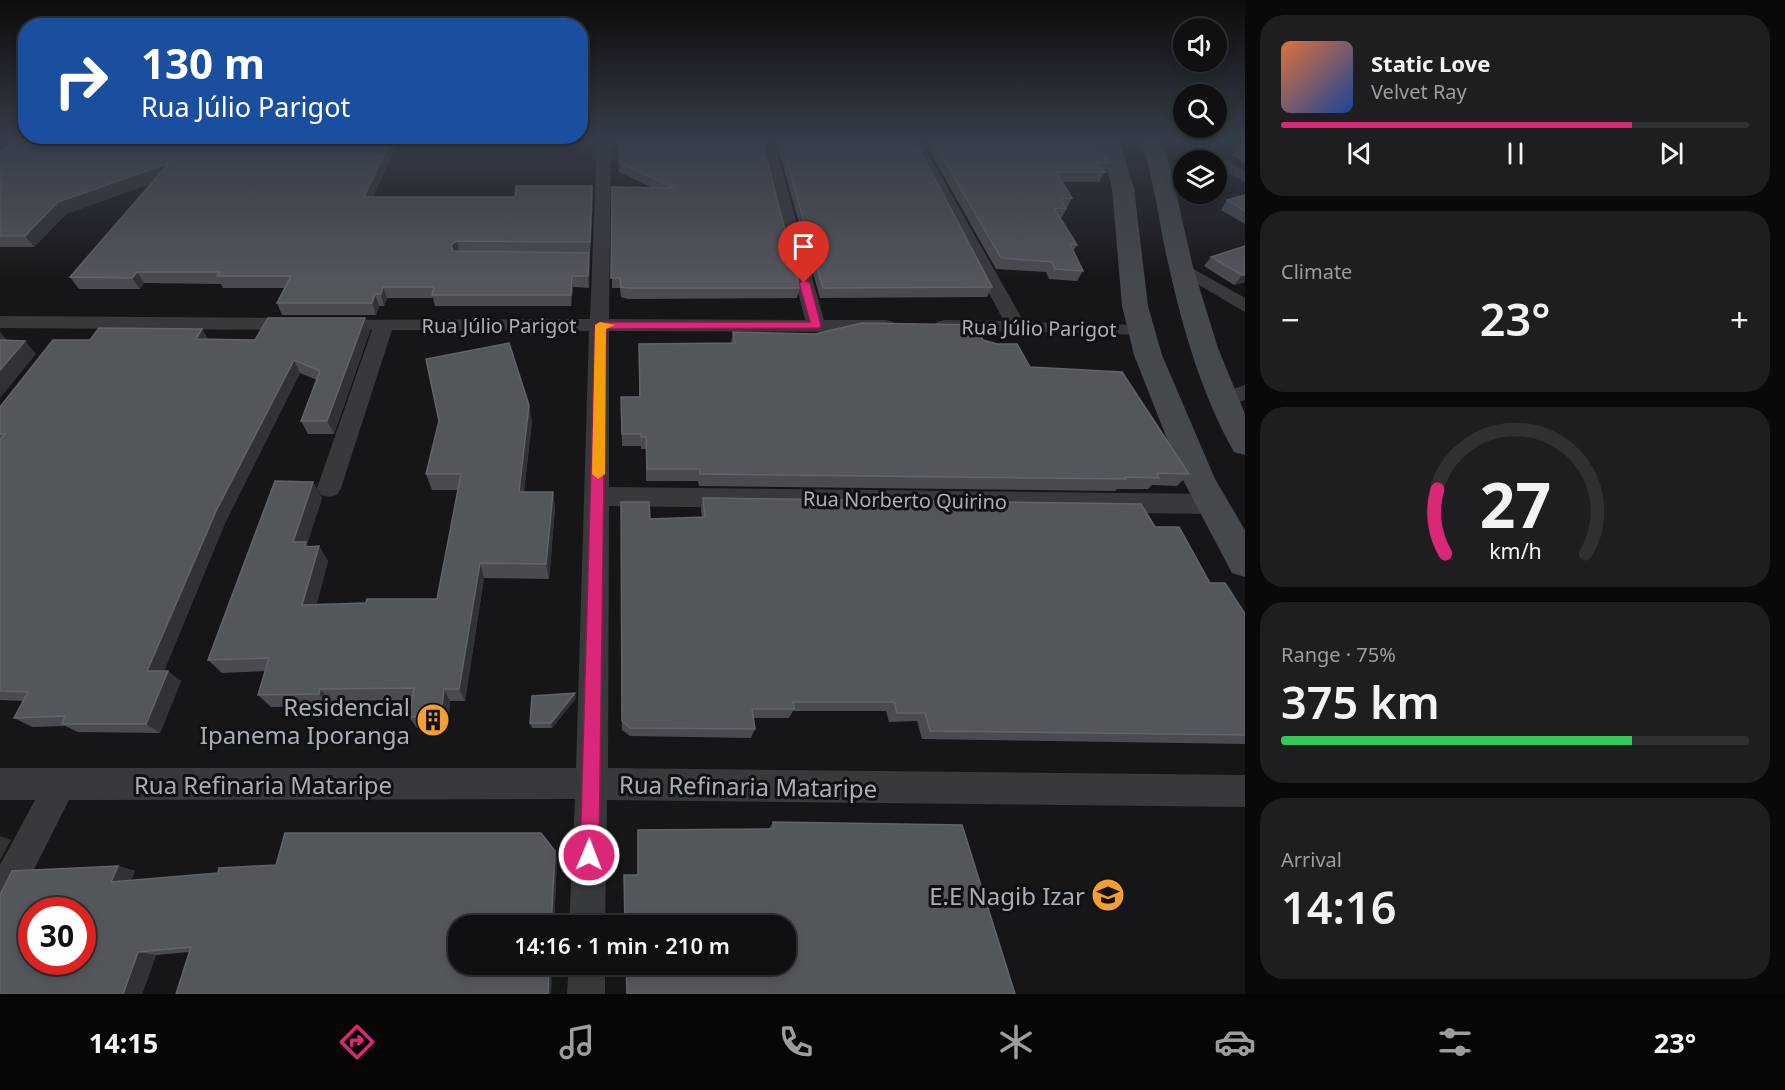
<!DOCTYPE html>
<meta charset="utf-8">
<style>
:root{--surface:#101012;--page:#1e1e20;--text:#f1f3f6;--muted:#9c9d9f;--line:#303032;--accent:#db2777}
body{margin:0;font-family:"Noto Sans",sans-serif;background:var(--page);color:var(--text);height:100vh;display:flex;flex-direction:column;font-size:22px;white-space:nowrap}
*{box-sizing:border-box;margin:0}
p{font-size:20px;color:var(--muted)}
.icon{flex:none;width:33px;height:33px;fill:none;stroke:currentColor;stroke-width:2;stroke-linecap:round;stroke-linejoin:round}
.map{position:relative;flex:1;overflow:hidden}
.drawer{display:flex;flex-direction:column;gap:15px;padding:15px;background:#09090a;width:540px}
.drawer>*{flex:none}
.banner{position:absolute;left:18px;top:18px;width:570px;height:126px;border-radius:24px;box-shadow:0 3px 9px #0003,0 0 0 2px var(--line);background:#1a4fa0;color:#fff;overflow:hidden}
.buttons{position:absolute;left:1173px;top:18px;display:grid;gap:12px}
.buttons a{display:grid;place-items:center;width:54px;height:54px;border-radius:50%;background:var(--surface);box-shadow:0 3px 9px #0003,0 0 0 2px var(--line);font-size:30px}
.speed{position:absolute;left:18px;top:897px;display:flex;gap:12px;font-size:30px;font-weight:700;text-align:center}
.speed>*{display:grid;place-content:center;width:78px;height:78px;border-radius:50%;background:var(--surface);box-shadow:0 3px 9px #0003,0 0 0 2px var(--line);line-height:1}
.speed .limit{border:9px solid #d22;background:#fff;color:#111}
.pin{position:absolute;display:grid;place-items:center;width:51px;height:51px;color:#fff;margin:-62px -26px;border-radius:50% 50% 50% 0;rotate:-45deg;box-shadow:0 0 6px #0007}
.pin .icon{rotate:45deg}
.me{position:absolute;width:66px;margin:-33px;rotate:1deg;stroke-linejoin:round;filter:drop-shadow(0 0 4px #0008)}
.turn{display:flex;align-items:center;gap:21px;height:126px;padding:0 24px;font-size:27px}
.turn .icon{width:78px;height:78px;stroke-width:2.5}
.turn b{display:block;font-size:42px;line-height:51px}
.big{font-size:45px;font-weight:600;line-height:1.1}
.drawer .widget{flex:1;display:flex;flex-direction:column;justify-content:center;gap:9px;min-width:0;padding:0 21px;border-radius:24px;background:var(--page)}
.drawer .dial{align-items:center;gap:0}
.dial svg{height:156px;overflow:visible;fill:none;stroke:var(--line);stroke-width:7;stroke-linecap:round;text-anchor:middle}
.dial text{fill:var(--text);stroke:none}
.song{display:flex;align-items:center;gap:18px}
.cover{width:72px;height:72px;border-radius:9px;background:linear-gradient(135deg,hsl(20 70% 55%),hsl(220 70% 35%))}
.played{height:6px;border-radius:3px;background:linear-gradient(90deg,var(--accent) 75%,var(--line) 75%)}
.keys{display:flex;justify-content:space-around;direction:ltr}
.heat{display:flex;justify-content:space-between;align-items:center;font-size:33px;direction:ltr}
.charge{height:9px;border-radius:4px;background:linear-gradient(90deg,#34c759 75%,var(--line) 0)}
.trip{position:absolute;left:448px;top:915px;width:348px;height:60px;border-radius:24px;background:var(--surface);box-shadow:0 3px 9px #0003,0 0 0 2px var(--line);font-weight:600;line-height:60px;text-align:center}
.tabs{display:flex;height:96px;justify-content:space-around;align-items:center;background:#060607;color:var(--muted)}
.tabs .icon{width:42px;height:42px}
.tabs .active{color:var(--accent)}
.tabs b{font-size:27px;color:var(--text)}
main{display:flex;flex:1;min-height:0}
.map>svg:first-child{display:block}
.lines{fill:none;stroke-linecap:round;stroke-linejoin:round}
.street{fill:#37393d;fill-rule:evenodd}
.secondary{fill:#45484d;fill-rule:evenodd}
.wall{fill:#494b50}
.shaded-wall{fill:#303235}
.building{fill:#53565b;stroke:#61646a;stroke-width:1.5;fill-rule:evenodd}
.route{fill:#db2777;stroke:#8e194d;stroke-width:1.5}
.slow{fill:#f59e0b}
.labels{text-anchor:middle;dominant-baseline:central;stroke-width:6;stroke-linejoin:round;paint-order:stroke}
.street-label{font-size:20px;fill:#a8afb8;stroke:#111113}
.near-poi-label{font-size:24px;fill:#a8afb8;stroke:#111113;text-anchor:end}
.near-street-label{font-size:24px;fill:#a8afb8;stroke:#111113}
</style>
<main>
<div class="map">
<svg width="1245" height="994" viewBox="0 0 1245 994">
<rect width="100%" height="100%" fill="#161618"/>
<g class="lines">
<g class="street">
<path d="M597,141H611L609,319L805,320L760,141H774L824,320H886L893,322L896,326L893,330L886,332L609,331V487L1212,494L1221,497L1224,504L1221,511L1212,514L609,506L608,768L1245,775V807L607,800L605,926H569L575,799L69,800L12,913L0,919V865L35,800H0V768H576L589,331L392,330L341,488L337,495L329,497L321,495L317,488L372,330L328,328L325,324L328,320L590,319Z"/>
<path d="M907,141H921L1024,322L1142,325L1149,327L1152,331L1149,335L937,330L934,326L937,322L944,320L1004,321Z"/>
<path d="M1177,141H1194L1245,171V182L1216,166V160H1207Z"/>
<path d="M1181,262L1245,298V312L1175,271L1172,267Z"/>
<path d="M0,316L298,318L305,320L308,324L305,328L298,330L0,328Z"/>
<path d="M1245,385V400L1223,407L1215,405L1212,400L1215,395Z"/>
<path d="M569,964H605V994H567Z"/>
</g>
<g class="secondary">
<path d="M1099,141H1119L1134,188L1148,306L1162,355L1215,479L1245,530V577L1232,573L1184,482L1134,355L1122,306L1112,188Z"/>
<path d="M1141,141H1161L1170,167L1193,267L1218,348L1245,414V455L1234,452C1202,395 1183,330 1169,267C1159,225 1155,182 1141,141Z"/>
</g>
</g>
<g class="wall">
<path d="M13,141H392L394,150L373,197H593L590,254H589V288L573,287L571,306H435L433,298H387L384,306H379L376,315H282L277,303L285,288H223L221,284L144,283L140,289H79L70,277L152,183L66,214L34,247H0V152Z"/>
<path d="M620,141L800,288L797,298L628,299L621,297L620,288H612V187L653,188L619,172Z"/>
<path d="M776,141H915L992,287L987,297L820,298Z"/>
<path d="M924,141H1101L1104,144L1100,152L1110,163L1099,182H1062L1072,198L1061,219L1077,245L1073,251L1083,271L1077,281L1049,279L1046,272L996,269Z"/>
<path d="M1234,141H1245V163L1232,155L1239,146H1243Z"/>
<path d="M1245,195V224L1221,210L1227,200Z"/>
<path d="M1245,246V282L1234,285L1204,266L1211,257Z"/>
<path d="M202,329L208,339L255,340L370,331L334,434H308L301,421L317,380L300,373L225,523L164,671L181,681L160,733L78,732L65,726L32,727L14,718L23,701L0,700V407L90,340Z"/>
<path d="M733,332L983,340L1030,367L1189,474L1177,486L1152,485L1148,489H1117L1115,491L699,486L698,481H646V449H641V446H622L621,397H639V344L731,343Z"/>
<path d="M532,421L524,492H553L555,508L549,579L484,578L465,701H450L448,727L417,728L409,717L412,700L331,701L329,706L271,707L258,695L265,671L222,673L208,660L313,482L322,498L307,544L309,547L319,546L328,561L316,605L437,599L458,490H432L426,474Z"/>
<path d="M703,498L1155,527L1210,583L1245,614V744L922,739L917,721L889,722L886,711H793L789,718H753L755,729L751,738L630,736L622,730L621,502L650,519L702,517L701,509Z"/>
<path d="M576,698L552,728H532L530,723Z"/>
<path d="M773,822L962,825L638,875V830L769,829Z"/>
<path d="M555,851L557,857L554,926H459L552,964L551,994H176L189,952L156,955L142,994L118,866L135,871L131,880Z"/>
</g>
<g class="shaded-wall">
<path d="M0,141H11L0,150Z"/>
<path d="M390,141H392L394,150L368,208L364,197Z"/>
<path d="M169,163L175,174L66,214L34,247L25,236L58,202Z"/>
<path d="M592,186L593,197L590,254V242Z"/>
<path d="M457,241L459,253L454,256L451,245Z"/>
<path d="M589,253L590,264L589,288L588,276Z"/>
<path d="M137,272L144,283L140,289L132,278Z"/>
<path d="M1242,275H1245V282L1234,285Z"/>
<path d="M572,276L573,287L571,306V295Z"/>
<path d="M383,287L387,298L384,306L381,294Z"/>
<path d="M375,294L379,306L376,315L372,303Z"/>
<path d="M365,318L370,331L334,434L327,421Z"/>
<path d="M202,329L210,342L196,339Z"/>
<path d="M0,332L8,341L0,351Z"/>
<path d="M25,341L36,354L0,398V370Z"/>
<path d="M294,360L300,373L225,523L160,681L147,671L216,511Z"/>
<path d="M529,405L532,421L522,507L519,492Z"/>
<path d="M313,482L322,498L307,544L316,557L319,546L328,561L313,619L302,605L293,542Z"/>
<path d="M553,492L555,508L549,579L546,564Z"/>
<path d="M480,563L484,578L465,701L459,689Z"/>
<path d="M168,671L181,681L160,733L146,724Z"/>
<path d="M320,689L331,701L329,706L319,694Z"/>
<path d="M444,689L450,701L448,727L441,716Z"/>
<path d="M575,693L576,698L552,728L551,723Z"/>
<path d="M0,836L11,840L0,860Z"/>
<path d="M555,851L557,857L554,926H551Z"/>
<path d="M118,866L135,871L129,886L111,882Z"/>
<path d="M138,952L156,955L142,994H123Z"/>
<path d="M549,964H552L551,994H548Z"/>
</g>
<g class="building">
<path d="M13,141H390L364,197H515L516,186H592L590,242L457,241L451,245L453,251L589,253L588,276H572L571,295H432L434,287H383L381,294H375L372,303H277L291,276H217L220,272H137L132,278L70,277L169,163L58,202L25,236H0V152Z"/>
<path d="M620,141H762L800,288H628L621,287L620,278H611L612,187L674,188L619,162Z"/>
<path d="M781,141H915L992,287L823,288Z"/>
<path d="M933,141H1101L1104,144H1093L1110,163L1096,162L1105,172H1056L1072,198L1061,199L1066,209L1054,208L1077,245L1070,244L1083,271L1055,269L1052,262L1001,258Z"/>
<path d="M1239,146H1245V150Z"/>
<path d="M1245,195V211L1227,200Z"/>
<path d="M1245,246V275H1242L1211,257Z"/>
<path d="M268,318H365L327,421H301L320,371L294,360L216,511L147,671H168L146,724H62L65,716L14,718L28,692L0,691V440L5,434H0V407L53,340H90L99,328L202,329L196,339L255,340Z"/>
<path d="M862,323L976,325L983,340L997,344H1017L1030,367L1122,372L1189,474L1157,473L1159,478L1125,477L1126,479L700,474V469H647L646,437H641V434H622L621,397H640L639,344L735,343L733,332L815,334Z"/>
<path d="M0,340L25,341L0,370Z"/>
<path d="M509,343L529,405L519,492H553L546,564L480,563L459,689H444L441,716L409,717L414,688L320,689L319,694L258,695L269,658L208,660L275,481L313,482L293,542H306L305,547L319,546L302,605L366,603L367,599H437L461,474H426L439,421L426,359Z"/>
<path d="M703,498L1141,504L1155,527H1179L1210,583H1225L1245,614V735L930,731L925,713H897L894,702H793L794,709H752L755,729L630,728L622,721L621,502H649L650,519L705,517Z"/>
<path d="M575,693L551,723H530L532,696Z"/>
<path d="M773,822L962,825L1015,994H627L626,964H786V926H625L624,875H638V830L774,829Z"/>
<path d="M285,833H541L555,851L551,926H459V964H549L548,994H176L191,947L138,952L123,994H0V895L12,871L118,866L111,882L218,873L219,868L276,865ZM32,910H82V962H32Z"/>
</g>
<linearGradient id="sky" x2="0" y2="1"><stop stop-color="#0c0c0d"/><stop offset="0.5" stop-color="#363c48"/><stop offset="1" stop-color="#363c48" stop-opacity="0"/></linearGradient>
<rect width="1245" height="280" fill="url(#sky)"/>
<path class="route" d="M804,280L810,283L821,325L820,328L606,329L599,855L596,862L589,864L583,862L580,855L595,325L600,322H810L799,283Z"/>
<path class="slow" d="M600,322L615,325L606,329L605,474L598,479L592,474L595,325Z"/>
<defs>
<g id="building-disc" transform="scale(1.725)"><circle r="9.5" fill="#f59e31" stroke="#111113"/><path d="M-4-6H4V6H1V3H-1V6H-4ZM-2.5-4.3h1.7v1.8h-1.7ZM.8-4.3h1.7v1.8H.8ZM-2.5-1h1.7V.8h-1.7ZM.8-1h1.7V.8H.8Z" fill="#111"/></g>
<g id="school-disc" transform="scale(1.725)"><circle r="9.5" fill="#f59e31" stroke="#111113"/><path d="M0-5L7-2L0 1L-7-2ZM-4 1L0 2.5L4 1V4Q0 6-4 4Z" fill="#111"/></g>
</defs>
<g fill-rule="evenodd">
<use href="#building-disc" x="433" y="720"/>
<use href="#school-disc" x="1108" y="895"/>
</g>
<g class="labels">
<g class="street-label">
<text x="499" y="325">Rua Júlio Parigot</text>
<text transform="translate(1039 328) rotate(1)">Rua Júlio Parigot</text>
<text transform="translate(905 500) rotate(1)">Rua Norberto Quirino</text>
</g>
<g class="near-poi-label">
<text x="410" y="706">Residencial<tspan x="410" dy="28">Ipanema Iporanga</tspan></text>
<text x="1085" y="895">E.E Nagib Izar</text>
</g>
<g class="near-street-label">
<text x="263" y="784">Rua Refinaria Mataripe</text>
<text transform="translate(748 786) rotate(1)">Rua Refinaria Mataripe</text>
</g>
</g>
</svg>
<div class="buttons">
<a><svg class="icon" aria-label="sound" viewBox="0 0 24 24"><path d="M4 9h4l5-4v14l-5-4H4zM17 9q2 3 0 6"/></svg></a>
<a><svg class="icon" aria-label="search" viewBox="0 0 24 24"><circle cx="10" cy="10" r="6"/><path d="M15 15l6 6"/></svg></a>
<a><svg class="icon" aria-label="layers" viewBox="0 0 24 24"><path d="M12 4l9 5-9 5-9-5zM3 14l9 5 9-5"/></svg></a>
</div>
<div class="speed"><div class="limit">30</div></div>
<div class="pin" style="left:804px;top:283px;background:#d93025"><svg class="icon" aria-label="arrive" viewBox="0 0 24 24"><path d="M6 21V4h12l-3 4 3 4H6"/></svg></div>
<svg class="me" style="left:589px;top:855px" viewBox="-20 -20 40 40"><circle r="17" fill="#db2777" stroke="#fff" stroke-width="3"/><path d="M0-11L8 9 0 5-8 9z" fill="#fff"/></svg>
<div class="trip">14:16 · 1 min · 210 m</div>
<div class="banner">
<div class="turn"><svg class="icon" aria-label="right" viewBox="0 0 24 24"><path d="M7 20v-9h11M14 6l5 5-5 5"/></svg><div><b>130 m</b>Rua Júlio Parigot</div></div>
</div>
</div>
<section class="drawer">
<div class="widget">
<div class="song"><i class="cover"></i><div><b>Static Love</b><p>Velvet Ray</p></div></div>
<div class="played"></div>
<div class="keys"><svg class="icon" aria-label="previous" viewBox="0 0 24 24"><path d="M18 5L8 12l10 7zM5 5v14"/></svg><svg class="icon" aria-label="pause" viewBox="0 0 24 24"><path d="M8 5v14M16 5v14"/></svg><svg class="icon" aria-label="next" viewBox="0 0 24 24"><path d="M6 5l10 7-10 7zM19 5v14"/></svg></div>
</div>
<div class="widget"><p>Climate</p>
<div class="heat"><a>−</a><b class="big">23°</b><a>+</a></div>
</div>
<div class="widget dial"><svg viewBox="0 0 100 80">
<path d="M14 69A42 42 0 1 1 86 69"/>
<path d="M14 69A42 42 0 0 1 10 36" stroke="#db2777"/>
<text x="50" y="56" font-size="32" font-weight="700">27</text>
<text x="50" y="72" font-size="11">km/h</text>
</svg></div>
<div class="widget"><p>Range · 75%</p><b class="big">375 km</b><div class="charge"></div></div>
<div class="widget"><p>Arrival</p><b class="big">14:16</b></div>
</section>
</main>
<nav class="tabs">
<b>14:15</b>
<svg class="icon active" aria-label="directions" viewBox="0 0 24 24"><path d="M12 3l9 9-9 9-9-9zM9 14v-3h6M13 9l2 2-2 2"/></svg>
<svg class="icon" aria-label="music" viewBox="0 0 24 24"><path d="M9 18V5l10-2v13"/><circle cx="6" cy="18" r="3"/><circle cx="16" cy="16" r="3"/></svg>
<svg class="icon" aria-label="phone" viewBox="0 0 24 24"><path d="M5 4h4l2 5-3 2q2 4 5 5l2-3 5 2v4C11 20 4 13 5 4z"/></svg>
<svg class="icon" aria-label="climate" viewBox="0 0 24 24"><path d="M12 3v18M4 7l16 10M4 17L20 7"/></svg>
<svg class="icon" aria-label="car" viewBox="0 0 24 24"><path d="M5 17H2v-5l4-1 3-4h7l3 4 3 1v5h-3M9 17h6M6 11h13"/><circle cx="7" cy="17" r="2"/><circle cx="17" cy="17" r="2"/></svg>
<svg class="icon" aria-label="filters" viewBox="0 0 24 24"><path d="M4 7h16M4 17h16"/><circle cx="9" cy="7" r="2"/><circle cx="15" cy="17" r="2"/></svg>
<b>23°</b>
</nav>
